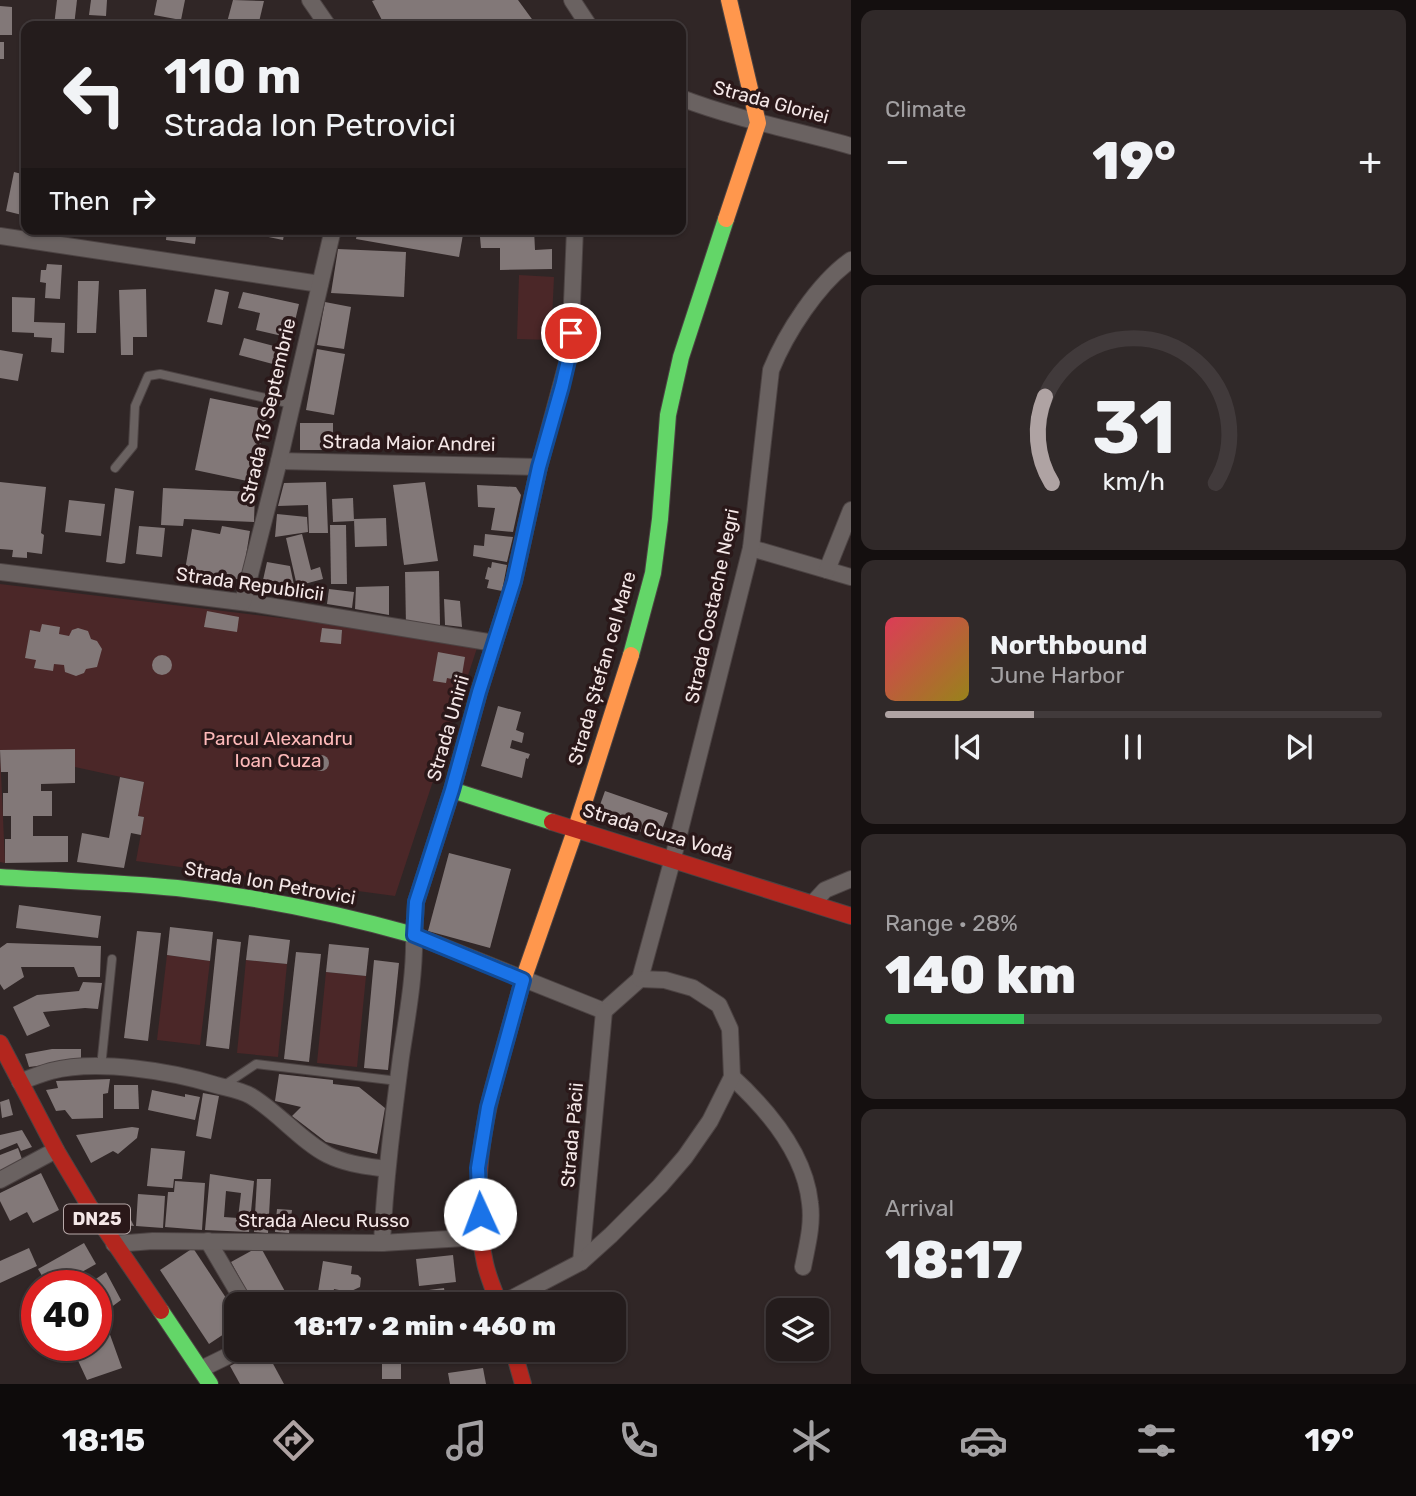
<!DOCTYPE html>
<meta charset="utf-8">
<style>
:root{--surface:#241c1c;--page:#302929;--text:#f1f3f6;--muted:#a3a1a3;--line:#413a3b;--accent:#afa3a3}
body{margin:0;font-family:Rubik,sans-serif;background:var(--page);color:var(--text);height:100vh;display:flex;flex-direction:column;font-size:26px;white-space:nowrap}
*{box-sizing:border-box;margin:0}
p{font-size:23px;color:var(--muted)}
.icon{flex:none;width:38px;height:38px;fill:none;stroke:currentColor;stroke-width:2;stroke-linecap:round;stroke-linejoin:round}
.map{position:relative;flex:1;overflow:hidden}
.sheet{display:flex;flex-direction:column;gap:10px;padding:10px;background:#140f0f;width:565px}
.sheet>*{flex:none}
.hud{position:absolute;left:21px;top:21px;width:665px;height:214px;border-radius:14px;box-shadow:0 2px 5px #0004,0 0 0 2px var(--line);background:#241c1c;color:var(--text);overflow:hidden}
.tools{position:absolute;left:766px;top:1298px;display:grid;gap:14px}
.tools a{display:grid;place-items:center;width:63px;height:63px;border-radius:14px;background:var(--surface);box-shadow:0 2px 5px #0004,0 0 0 2px var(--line);font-size:35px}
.speed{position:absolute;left:21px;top:1270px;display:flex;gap:14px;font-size:35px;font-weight:700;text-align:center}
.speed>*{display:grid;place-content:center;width:91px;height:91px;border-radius:50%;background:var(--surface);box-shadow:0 2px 5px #0004,0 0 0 2px var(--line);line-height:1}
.speed .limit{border:10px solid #d22;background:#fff;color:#111}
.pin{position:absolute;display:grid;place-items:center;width:60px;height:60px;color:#fff;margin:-30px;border:4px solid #fff;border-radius:50%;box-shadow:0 2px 7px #0007}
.me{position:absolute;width:77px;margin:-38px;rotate:358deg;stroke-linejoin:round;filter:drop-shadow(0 0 5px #0008)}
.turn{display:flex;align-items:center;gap:24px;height:147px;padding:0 28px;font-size:32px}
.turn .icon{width:91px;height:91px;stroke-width:2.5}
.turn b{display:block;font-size:49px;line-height:60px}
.then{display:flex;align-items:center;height:66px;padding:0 28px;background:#0003;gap:14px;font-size:26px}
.big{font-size:52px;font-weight:800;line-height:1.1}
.sheet .widget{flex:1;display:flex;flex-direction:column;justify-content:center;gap:10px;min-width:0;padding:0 24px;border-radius:14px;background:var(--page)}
.sheet .dial{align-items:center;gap:0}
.dial svg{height:182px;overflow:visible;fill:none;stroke:var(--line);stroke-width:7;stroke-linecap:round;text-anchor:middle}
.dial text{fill:var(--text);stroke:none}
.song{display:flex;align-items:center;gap:21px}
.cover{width:84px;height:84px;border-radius:10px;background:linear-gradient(135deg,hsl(350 70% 55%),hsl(50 70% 35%))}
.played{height:7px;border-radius:4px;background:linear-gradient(90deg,var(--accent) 30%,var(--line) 30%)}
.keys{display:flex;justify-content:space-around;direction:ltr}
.heat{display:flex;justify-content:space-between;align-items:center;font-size:38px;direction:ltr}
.charge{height:10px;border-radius:5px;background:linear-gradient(90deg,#34c759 28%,var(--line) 0)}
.trip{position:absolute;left:224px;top:1292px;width:402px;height:70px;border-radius:14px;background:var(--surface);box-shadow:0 2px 5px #0004,0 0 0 2px var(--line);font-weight:800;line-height:70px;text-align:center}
.tabs{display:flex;height:112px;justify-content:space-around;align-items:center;background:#0e0b0b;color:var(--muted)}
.tabs .icon{width:49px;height:49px}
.tabs .on{color:var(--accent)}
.tabs b{font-size:32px;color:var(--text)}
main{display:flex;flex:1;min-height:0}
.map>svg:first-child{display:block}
.green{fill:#4b2728}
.building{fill:#827878;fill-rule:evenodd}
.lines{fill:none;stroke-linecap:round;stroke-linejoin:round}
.lane-casing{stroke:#4c4343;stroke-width:10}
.street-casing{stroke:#4c4343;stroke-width:18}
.fast-casing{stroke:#4c4343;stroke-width:18}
.slow-casing{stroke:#4c4343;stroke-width:18}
.jam-casing{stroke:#4c4343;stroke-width:18}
.lane{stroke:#6a6261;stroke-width:8}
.street{stroke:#6a6261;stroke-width:16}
.fast{stroke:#63d668;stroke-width:16}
.slow{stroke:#ff974d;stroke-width:16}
.jam{stroke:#b3261e;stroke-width:16}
.route-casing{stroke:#114b97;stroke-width:18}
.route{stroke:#1a73e8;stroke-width:12}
.labels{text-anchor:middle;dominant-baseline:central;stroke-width:7;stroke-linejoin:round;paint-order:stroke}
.shield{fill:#2a1819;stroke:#b7a9a9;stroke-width:2}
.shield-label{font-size:18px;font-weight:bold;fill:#f4e7e7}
.street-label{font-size:19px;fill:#f4e7e7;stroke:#2a1819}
.park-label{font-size:19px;fill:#fdb9b9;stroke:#2a1819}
</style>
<main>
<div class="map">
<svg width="851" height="1384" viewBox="0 0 851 1384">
<rect width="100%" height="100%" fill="#302626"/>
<g class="green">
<path d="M519,275L554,277L551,340L517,339Z"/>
<path d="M0,584L479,642L395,896L136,861L144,817L138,816L144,782L75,767V750H0L5,863L0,862Z"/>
<path d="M167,955L210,961L200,1045L157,1040Z"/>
<path d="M246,960L287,964L278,1057L237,1053Z"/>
<path d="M326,972L366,976L357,1067L317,1063Z"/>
</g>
<g class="building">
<path d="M57,0H77L74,26H54Z"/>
<path d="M91,0H107L106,16L89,15Z"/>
<path d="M157,0H185L181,20L154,15Z"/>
<path d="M233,0L264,1L258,26H226Z"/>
<path d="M375,0H518L537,26H380L384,24L372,1Z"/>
<path d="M0,6L12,7V35H0Z"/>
<rect x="0" y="42" width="4" height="17"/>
<path d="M14,172L26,175V216L6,211Z"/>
<path d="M167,229H197L195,244L166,240Z"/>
<path d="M230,229H285L283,240Z"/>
<path d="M358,229H464L459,257L356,239Z"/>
<path d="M502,229H534L535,250L552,249V269L500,270V248H481L480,237H502Z"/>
<path d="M338,249L406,252L404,297L331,293Z"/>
<path d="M47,264L62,265L60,299L45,298L46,283L40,282L41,270H46Z"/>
<path d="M78,281H99L96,333H77Z"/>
<path d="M146,289L147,337H133V355H121L119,290Z"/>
<path d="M215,289L229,292L222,325L207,322Z"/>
<path d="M243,292L299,304L291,338L256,330L260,313L238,308Z"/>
<path d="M12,297L35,298L34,322L65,323L64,353L51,352L52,338L34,337V333L12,332Z"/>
<path d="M325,302L351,307L344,349L317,345Z"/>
<path d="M244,338L289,350L284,367L239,355Z"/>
<path d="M317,349L345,354L334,415L306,410Z"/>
<path d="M0,350L23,354L18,381L0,378Z"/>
<path d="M210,398L268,410L252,482L195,470Z"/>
<rect x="300" y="423" width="33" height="27"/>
<path d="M0,482L46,487L41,533L44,535L42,554L27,552V558L12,557L13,550L0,549Z"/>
<path d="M326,482L328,533H309L308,505L278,506L284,483Z"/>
<path d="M425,482L438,561L404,565L393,485Z"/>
<path d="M477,485L516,487L521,495L513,532L491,530L495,508L478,507Z"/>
<path d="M115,488L134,491L125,563L121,564L106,562Z"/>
<path d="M163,488L255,492L254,522L184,519L183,526L161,525Z"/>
<path d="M353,498L354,521L333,522L332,499Z"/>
<path d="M69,500L105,504L101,536L65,532Z"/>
<path d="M277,514L307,517L308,532L275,537Z"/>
<path d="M386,518L387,546L355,547L354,519Z"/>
<path d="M330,525H346L347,584H331Z"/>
<path d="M139,526L165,528L162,557L136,554Z"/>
<path d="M222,526L250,531L242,580L185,570L192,529L220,534Z"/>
<path d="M302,534L311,570L320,567L323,579L297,586L286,538Z"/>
<path d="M485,534L513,537L507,562L473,556L474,545L484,546Z"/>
<path d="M267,562L290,566L294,585L292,595L261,589Z"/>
<path d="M492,562L507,565L502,591L487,588L489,580L485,579L488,567L491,568Z"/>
<path d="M439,571L440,625L406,626L405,572Z"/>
<path d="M389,586V615L355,609L356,587Z"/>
<path d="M329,589L354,592L352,608L327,604Z"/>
<path d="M444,599L460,601L462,627L445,625Z"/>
<path d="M207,611L239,617L237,632L204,627Z"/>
<path d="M42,624L60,627L59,634L69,636L72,630L78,628L88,631L91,639L97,641L102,649L97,667L86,669L84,673L76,676L65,672L64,665L54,664L53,671L34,668L36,660L25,658L30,630L40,632Z"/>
<path d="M322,628L342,630L341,644L320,642Z"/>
<path d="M438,652L465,657L461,681L447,678L446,683L433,681Z"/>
<circle cx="162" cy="665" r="10"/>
<path d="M498,706L521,712L516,730L524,733L522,743L512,740L510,748L530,754L528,759L526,758L522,778L481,766Z"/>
<path d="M75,749V783L41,784V791H52V816H33V836H68V862L5,863V839H11V816H3V793H8V772H1L0,750Z"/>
<circle cx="321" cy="763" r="8"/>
<path d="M120,777L144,782L138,816L144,817L141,835L131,833L124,868L77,862L82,833L109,838Z"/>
<path d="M605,791L668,813L659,838L596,816Z"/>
<path d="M449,853L511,869L490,948L428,931Z"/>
<path d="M19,905L101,916L98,938L16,928Z"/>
<path d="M170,927L213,932L210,961L167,955Z"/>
<path d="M137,931L161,933L148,1041L124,1038Z"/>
<path d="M249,935L290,940L287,964L246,960Z"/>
<path d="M217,939L241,942L229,1049L206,1046Z"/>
<path d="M7,943L101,946L100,977H78L74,967H21L24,977L4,990L0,984V948Z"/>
<path d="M329,944L369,948L366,976L326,972Z"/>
<path d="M296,952L321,954L309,1062L284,1059Z"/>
<path d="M374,960L399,963L388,1070L364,1068Z"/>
<path d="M83,982L102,983L98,1009L85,1008L43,1012L50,1026L27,1036L13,1007L37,995L79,991Z"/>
<path d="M52,1049H81V1063L53,1064L29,1067L25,1054Z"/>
<path d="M279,1074L333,1080V1084L359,1087L385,1108L377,1154L326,1142L292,1116L301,1107L275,1101Z"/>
<path d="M110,1079L108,1093L103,1094V1118L72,1119L65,1110L56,1111L46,1090L58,1088L56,1081Z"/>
<path d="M114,1085H138L139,1109H114Z"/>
<path d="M152,1090L185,1097V1094L200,1097L195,1120L148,1110Z"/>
<path d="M203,1093L219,1096L211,1139L196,1136Z"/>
<path d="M9,1099L13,1115L2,1118L0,1102Z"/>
<path d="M132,1127L139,1128L137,1138L118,1154L113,1151L91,1163L76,1135Z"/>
<path d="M22,1130L32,1147L21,1151L17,1143L0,1150V1135Z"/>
<path d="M18,1148L23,1162L0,1172V1155Z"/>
<path d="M151,1148L185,1151L182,1179H174L173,1188L147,1186Z"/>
<path d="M41,1173L59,1210L33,1223L27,1212L10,1221L0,1201V1193Z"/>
<path d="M210,1174L254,1181L249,1232L205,1230ZM226,1191L241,1193L238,1218L224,1217Z"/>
<path d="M257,1179H271L268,1233L254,1232Z"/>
<path d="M175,1181L205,1183L202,1230L165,1227L168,1192H174Z"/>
<path d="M138,1194L165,1196L163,1228L136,1226Z"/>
<path d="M125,1208L134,1226L123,1225L114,1209Z"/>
<path d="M277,1209L292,1210L289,1233L275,1232Z"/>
<path d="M84,1243L96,1264L57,1286H48L38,1269Z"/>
<path d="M260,1246L292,1304H254L231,1262Z"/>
<path d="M29,1248L37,1266L0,1283V1261Z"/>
<path d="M193,1248L236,1313V1326L209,1344L160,1270Z"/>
<path d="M453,1255L456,1282L419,1286L416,1259Z"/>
<path d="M323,1261L352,1266L351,1274L358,1275L361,1278L360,1287L349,1292L334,1289L333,1294L318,1292Z"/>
<path d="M106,1272L121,1300L106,1311L96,1294V1286H91L90,1283Z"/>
<path d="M444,1288L446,1300L436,1302L437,1304H407L406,1293Z"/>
<path d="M104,1318L122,1368L87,1380L74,1352L57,1358L53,1346H96V1322Z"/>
<path d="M261,1349H265L284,1384H240L230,1366Z"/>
<path d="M335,1349H359L356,1362L333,1358Z"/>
<path d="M442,1349H460L461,1361L443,1363Z"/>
<rect x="382" y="1357" width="19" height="22"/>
<path d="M483,1368L486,1384H450L448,1373Z"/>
</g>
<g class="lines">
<g class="lane-casing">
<g id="lane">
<path d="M115,468L133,446L135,406L148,376L160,374L292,404"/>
<path d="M101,1067L112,959"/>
<path d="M223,1086L256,1064L398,1081"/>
</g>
</g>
<g class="street-casing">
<g id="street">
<path d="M310,0L328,26"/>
<path d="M572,0L589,26"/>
<path d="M681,98C736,119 794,130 851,146"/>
<path d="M0,236L320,284"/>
<path d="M279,461L539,467"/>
<path d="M751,548L851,577"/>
<path d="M827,570L851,510"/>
<path d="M0,572L257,604L494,643"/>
<path d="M243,602L279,461L333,229"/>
<path d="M452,790L479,692L514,581L539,467L570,352L575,229"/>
<path d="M813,903L825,890L851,879"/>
<path d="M732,1077C767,1109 805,1154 810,1203C813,1225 807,1246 803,1267"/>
<path d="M20,1082C30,1078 40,1074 51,1071C97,1059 170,1071 216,1085C227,1088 241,1090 251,1096C279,1113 301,1141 328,1155C346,1164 366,1166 386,1169"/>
<path d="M0,1180L56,1150"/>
<path d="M208,1241L245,1304"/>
<path d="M382,1243C385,1180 393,1119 401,1057C407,1017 415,975 414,935L604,1011L640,979L673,858L751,548L771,370C786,333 818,283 851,260"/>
<path d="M114,1244L153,1241L382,1243L481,1237"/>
<path d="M581,1262L604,1011"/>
<path d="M501,1304L581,1262L611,1235L660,1186L685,1157L710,1121L732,1077L730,1029L719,1005L693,988L665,980L640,979"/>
<path d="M201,1369L242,1349"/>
</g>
</g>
<g class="fast-casing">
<g id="fast">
<path d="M631,655L653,573L660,519L668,415L681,357L726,219"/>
<path d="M0,877C59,881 118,882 177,888C257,897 336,913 414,935L416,902L452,790L552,822"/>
<path d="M161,1311L210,1384"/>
</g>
</g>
<g class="slow-casing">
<g id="slow">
<path d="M726,219L758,123L729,0"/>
<path d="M497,1073L523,980L576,828L631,655"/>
</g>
</g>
<g class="jam-casing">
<g id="jam">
<path d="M552,822L851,916"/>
<path d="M0,1043L56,1150L90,1207L161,1311"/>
<path d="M497,1073C480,1134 471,1200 485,1263C488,1277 494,1290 499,1304"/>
<path d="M513,1349L523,1384"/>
</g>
</g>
<use href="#lane" class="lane"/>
<use href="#street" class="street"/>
<use href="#fast" class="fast"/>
<use href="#slow" class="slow"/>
<use href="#jam" class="jam"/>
</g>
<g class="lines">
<g class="route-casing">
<path id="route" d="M480,1214L478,1168L488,1107L523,980L414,935L416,902L452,790L479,692L514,581L539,467L562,386L570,352L571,333"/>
</g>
<use href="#route" class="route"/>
</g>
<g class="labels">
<rect class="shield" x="64" y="1204.5" width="66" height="29" rx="5"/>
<g class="shield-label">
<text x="97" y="1219">DN25</text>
</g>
<g class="street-label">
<text transform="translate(771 102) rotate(15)">Strada Gloriei</text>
<text transform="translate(268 411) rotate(-77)">Strada 13 Septembrie</text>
<text transform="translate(409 443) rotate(1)">Strada Maior Andrei</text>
<text transform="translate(250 584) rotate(8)">Strada Republicii</text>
<text transform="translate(712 606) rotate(-78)">Strada Costache Negri</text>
<text transform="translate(602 668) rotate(-74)">Strada Ștefan cel Mare</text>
<text transform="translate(448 728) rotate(-74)">Strada Unirii</text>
<text transform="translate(658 832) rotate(17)">Strada Cuza Vodă</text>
<text transform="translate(270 883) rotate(10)">Strada Ion Petrovici</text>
<text transform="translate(572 1135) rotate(-85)">Strada Păcii</text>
<text x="324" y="1220">Strada Alecu Russo</text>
</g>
<g class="park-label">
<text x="278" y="738">Parcul Alexandru<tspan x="278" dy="22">Ioan Cuza</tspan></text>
</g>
</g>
</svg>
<div class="tools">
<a><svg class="icon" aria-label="layers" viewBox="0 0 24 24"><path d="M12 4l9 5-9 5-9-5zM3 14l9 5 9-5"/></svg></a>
</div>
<div class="speed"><div class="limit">40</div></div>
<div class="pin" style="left:571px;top:333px;background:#d93025"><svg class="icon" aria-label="arrive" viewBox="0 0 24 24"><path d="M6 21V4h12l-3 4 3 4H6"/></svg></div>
<svg class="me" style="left:480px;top:1214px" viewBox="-20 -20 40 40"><circle r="19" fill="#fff"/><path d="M0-13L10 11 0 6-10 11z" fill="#1a73e8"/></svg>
<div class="trip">18:17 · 2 min · 460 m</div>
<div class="hud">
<div class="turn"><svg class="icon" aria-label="left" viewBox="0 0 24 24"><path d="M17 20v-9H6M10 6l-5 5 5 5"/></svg><div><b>110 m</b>Strada Ion Petrovici</div></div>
<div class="then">Then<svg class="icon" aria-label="right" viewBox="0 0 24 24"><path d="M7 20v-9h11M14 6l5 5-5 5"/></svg></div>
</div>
</div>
<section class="sheet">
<div class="widget"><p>Climate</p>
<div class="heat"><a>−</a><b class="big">19°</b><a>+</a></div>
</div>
<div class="widget dial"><svg viewBox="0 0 100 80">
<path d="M14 69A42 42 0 1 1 86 69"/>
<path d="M14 69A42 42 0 0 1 11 31" stroke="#afa3a3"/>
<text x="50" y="56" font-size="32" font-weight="700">31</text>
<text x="50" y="72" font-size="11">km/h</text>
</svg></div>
<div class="widget">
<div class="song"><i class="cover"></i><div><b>Northbound</b><p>June Harbor</p></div></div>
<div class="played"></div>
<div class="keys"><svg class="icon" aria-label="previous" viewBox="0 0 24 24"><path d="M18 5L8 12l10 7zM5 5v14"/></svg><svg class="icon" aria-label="pause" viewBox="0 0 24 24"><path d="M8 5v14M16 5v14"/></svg><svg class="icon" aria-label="next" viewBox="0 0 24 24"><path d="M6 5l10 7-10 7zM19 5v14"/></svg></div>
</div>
<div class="widget"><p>Range · 28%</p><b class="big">140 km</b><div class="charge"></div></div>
<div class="widget"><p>Arrival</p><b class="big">18:17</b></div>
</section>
</main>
<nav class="tabs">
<b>18:15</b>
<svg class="icon on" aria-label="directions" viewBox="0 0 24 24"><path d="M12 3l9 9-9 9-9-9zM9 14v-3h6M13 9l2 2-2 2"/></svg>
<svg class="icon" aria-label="music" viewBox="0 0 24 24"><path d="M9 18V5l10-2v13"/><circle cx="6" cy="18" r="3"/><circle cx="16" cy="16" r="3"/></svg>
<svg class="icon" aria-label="phone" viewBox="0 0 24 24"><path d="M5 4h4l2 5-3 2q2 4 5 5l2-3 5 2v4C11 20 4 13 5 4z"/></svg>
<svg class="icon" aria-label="climate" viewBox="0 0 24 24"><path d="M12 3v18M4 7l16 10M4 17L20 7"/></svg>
<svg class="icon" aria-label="car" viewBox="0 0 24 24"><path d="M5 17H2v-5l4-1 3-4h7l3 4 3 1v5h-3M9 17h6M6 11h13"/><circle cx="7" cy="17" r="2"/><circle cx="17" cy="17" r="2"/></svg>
<svg class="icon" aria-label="filters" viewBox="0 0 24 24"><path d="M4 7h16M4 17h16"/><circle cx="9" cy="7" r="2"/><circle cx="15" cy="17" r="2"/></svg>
<b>19°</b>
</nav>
